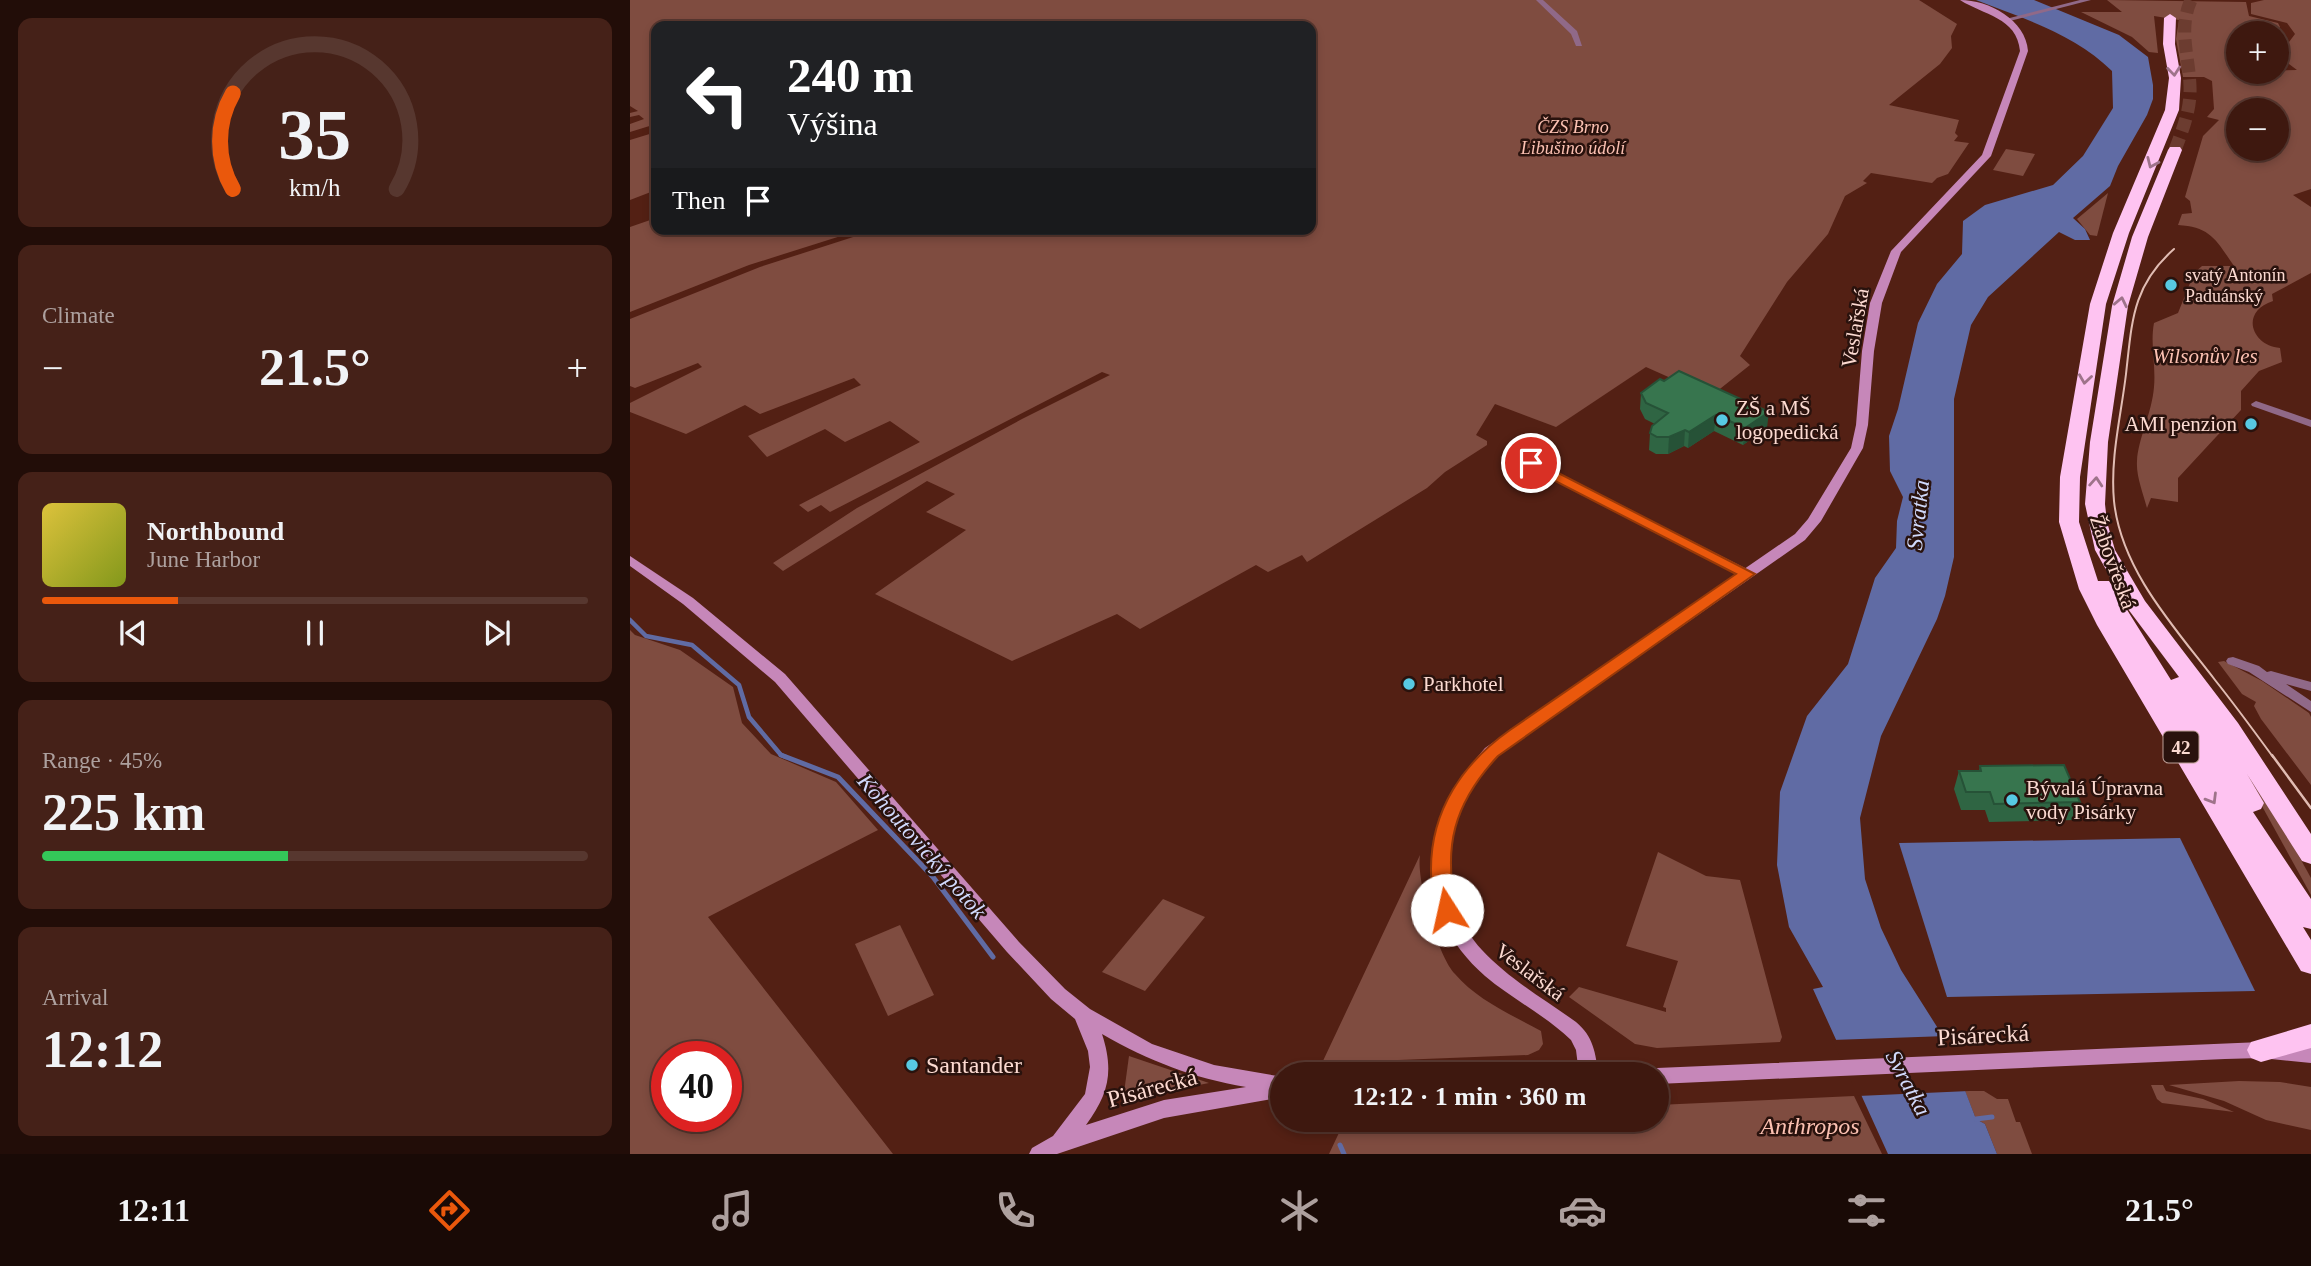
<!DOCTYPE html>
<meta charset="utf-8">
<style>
:root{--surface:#3e180f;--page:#452118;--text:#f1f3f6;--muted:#ada09e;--line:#57372f;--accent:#ea580c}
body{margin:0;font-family:Georgia,serif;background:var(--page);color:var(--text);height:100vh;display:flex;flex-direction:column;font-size:26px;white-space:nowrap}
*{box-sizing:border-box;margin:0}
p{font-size:23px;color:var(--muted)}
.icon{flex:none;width:38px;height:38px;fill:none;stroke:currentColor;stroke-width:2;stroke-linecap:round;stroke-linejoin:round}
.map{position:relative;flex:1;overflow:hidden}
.panel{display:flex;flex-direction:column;gap:18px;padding:18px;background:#220d08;width:630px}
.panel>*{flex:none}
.top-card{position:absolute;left:21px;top:21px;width:665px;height:214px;border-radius:14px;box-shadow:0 4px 10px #0003,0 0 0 2px var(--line);background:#202124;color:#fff;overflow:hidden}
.tools{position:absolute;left:1596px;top:21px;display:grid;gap:14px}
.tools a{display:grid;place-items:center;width:63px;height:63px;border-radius:50%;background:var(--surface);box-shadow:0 4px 10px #0003,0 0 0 2px var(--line);font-size:35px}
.speed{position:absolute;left:21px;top:1041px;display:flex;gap:14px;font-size:35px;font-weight:700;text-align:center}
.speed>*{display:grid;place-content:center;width:91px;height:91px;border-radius:50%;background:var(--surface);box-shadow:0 4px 10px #0003,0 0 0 2px var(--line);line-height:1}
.speed .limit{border:10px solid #d22;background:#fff;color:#111}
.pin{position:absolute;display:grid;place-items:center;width:60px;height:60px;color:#fff;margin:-30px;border:4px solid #fff;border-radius:50%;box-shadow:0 2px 7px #0007}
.me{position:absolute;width:77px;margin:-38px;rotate:350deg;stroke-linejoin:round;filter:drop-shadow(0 0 5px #0008)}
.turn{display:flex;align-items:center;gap:24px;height:147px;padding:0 21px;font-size:32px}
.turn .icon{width:91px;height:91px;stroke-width:2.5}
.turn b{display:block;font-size:49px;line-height:60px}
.then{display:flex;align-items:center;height:66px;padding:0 21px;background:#0003;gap:14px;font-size:26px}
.big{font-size:52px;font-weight:600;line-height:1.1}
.panel .tile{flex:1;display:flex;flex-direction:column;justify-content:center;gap:10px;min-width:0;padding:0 24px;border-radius:14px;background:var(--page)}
.panel .dial{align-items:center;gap:0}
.dial svg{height:182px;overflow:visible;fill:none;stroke:var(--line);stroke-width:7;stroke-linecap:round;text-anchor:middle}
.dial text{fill:var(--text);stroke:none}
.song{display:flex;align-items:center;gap:21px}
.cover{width:84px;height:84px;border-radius:10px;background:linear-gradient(135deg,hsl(50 70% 55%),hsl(70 70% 35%))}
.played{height:7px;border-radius:4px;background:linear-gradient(90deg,var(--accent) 25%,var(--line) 25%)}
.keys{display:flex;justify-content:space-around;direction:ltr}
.heat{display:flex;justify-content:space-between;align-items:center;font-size:38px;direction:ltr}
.charge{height:10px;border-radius:5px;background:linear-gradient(90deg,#34c759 45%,var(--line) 0)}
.trip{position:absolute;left:640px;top:1062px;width:399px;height:70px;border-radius:35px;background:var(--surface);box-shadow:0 4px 10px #0003,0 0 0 2px var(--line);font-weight:600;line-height:70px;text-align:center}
.menu{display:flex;height:112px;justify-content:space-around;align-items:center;background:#190a06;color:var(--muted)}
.menu .icon{width:49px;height:49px}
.menu .current{color:var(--accent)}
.menu b{font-size:32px;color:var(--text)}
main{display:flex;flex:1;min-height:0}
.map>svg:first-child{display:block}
.green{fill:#7f4c40;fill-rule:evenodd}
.water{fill:#606ba4}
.pier{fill:#532014}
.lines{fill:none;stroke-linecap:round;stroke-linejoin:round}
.stream-far1{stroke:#606ba4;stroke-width:4.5}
.stream{stroke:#606ba4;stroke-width:5}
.highway-tunnel{stroke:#6c3c30;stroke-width:13;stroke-dasharray:13 7;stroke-linecap:butt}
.street{fill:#906988;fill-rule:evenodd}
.secondary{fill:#c687b9;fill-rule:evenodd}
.highway{fill:#fec3f1;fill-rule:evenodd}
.tram-far1{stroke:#e1bcb3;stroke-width:2}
.tram{stroke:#e1bcb3;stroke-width:2.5}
.wall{fill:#2f6543}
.shaded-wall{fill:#265237}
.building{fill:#37754e;stroke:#265237;stroke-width:2}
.oneway{stroke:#9e738a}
.route{fill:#ea580c;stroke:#983908;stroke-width:2}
.poi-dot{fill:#57c9e2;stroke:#29120d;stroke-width:2.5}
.labels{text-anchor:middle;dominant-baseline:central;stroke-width:5;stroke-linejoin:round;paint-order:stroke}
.far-park-label{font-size:18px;font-style:italic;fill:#fcc1b2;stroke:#29120d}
.far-poi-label{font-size:18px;fill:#fcdad1;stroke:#29120d;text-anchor:start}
.shield{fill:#29120d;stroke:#bd9e96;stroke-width:2}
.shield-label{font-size:19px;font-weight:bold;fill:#fcdad1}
.street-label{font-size:21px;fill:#fcdad1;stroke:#29120d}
.park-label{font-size:21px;font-style:italic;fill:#fcc1b2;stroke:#29120d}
.poi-label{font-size:21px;fill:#fcdad1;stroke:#29120d;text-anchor:start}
.water-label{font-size:23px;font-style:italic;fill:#d0d9fb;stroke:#29120d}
.near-street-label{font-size:24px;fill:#fcdad1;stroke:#29120d}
.near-poi-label{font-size:24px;fill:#fcdad1;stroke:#29120d;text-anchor:start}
.near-park-label{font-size:24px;font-style:italic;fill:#fcc1b2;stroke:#29120d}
</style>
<main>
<section class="panel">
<div class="tile dial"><svg viewBox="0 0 100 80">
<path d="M14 69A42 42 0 1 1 86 69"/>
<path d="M14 69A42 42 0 0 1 14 27" stroke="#ea580c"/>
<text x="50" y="56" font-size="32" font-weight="700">35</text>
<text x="50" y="72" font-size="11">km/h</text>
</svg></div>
<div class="tile"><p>Climate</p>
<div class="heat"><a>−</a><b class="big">21.5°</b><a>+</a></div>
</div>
<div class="tile">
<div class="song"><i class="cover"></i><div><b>Northbound</b><p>June Harbor</p></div></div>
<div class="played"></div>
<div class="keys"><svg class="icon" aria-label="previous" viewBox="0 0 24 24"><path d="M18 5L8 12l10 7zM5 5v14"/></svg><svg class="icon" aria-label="pause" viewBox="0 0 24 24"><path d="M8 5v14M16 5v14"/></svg><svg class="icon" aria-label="next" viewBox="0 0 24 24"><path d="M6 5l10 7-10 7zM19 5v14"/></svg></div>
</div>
<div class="tile"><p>Range · 45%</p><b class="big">225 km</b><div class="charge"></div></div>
<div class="tile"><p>Arrival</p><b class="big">12:12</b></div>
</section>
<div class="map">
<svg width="1681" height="1154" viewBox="0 0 1681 1154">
<rect width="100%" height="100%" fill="#532014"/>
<g class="green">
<path d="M0,0H1289L1327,24L1321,36L1322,48L1310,64L1259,105L1329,120L1325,133L1328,136L1324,141L1339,143L1318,174L1307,178L1302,183L1241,173L1233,181L1237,183L1215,196L1198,234L1157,282L1110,356L1120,365L1081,396L1016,367L926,427L865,404L846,435L857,441V445L815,472L797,488L677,562L672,555L638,572L626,565L510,629L487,614L382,661L245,594L336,530L296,512L325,494L297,481L153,571L143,563L227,508L392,419L480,375L472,372L200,512L191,505L178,512L169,505L290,442L260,421L215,442L195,429L137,457L118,436L231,385L224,378L130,414L115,405L56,434L0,412V403L72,367L68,363L5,388L0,386V319L130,267L248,229H681V26H26V124L0,132V124L14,119L9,115L0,117V113L8,111L0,106Z"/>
<path d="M1477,0L1616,2L1619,16L1648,23L1650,27L1647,37V33H1608V72L1667,70L1647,55V45L1659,42L1665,34L1657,23L1621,14V3L1634,0H1681V189L1663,195L1681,207V273L1642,294L1643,301C1609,312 1622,346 1650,348L1652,362L1629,371L1611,391V410L1548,478V502L1521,498L1517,508C1513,493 1506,476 1507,461C1508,439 1522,413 1524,387C1526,365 1520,344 1524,323L1548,313L1564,273L1572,266H1604C1586,240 1581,227 1548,225L1552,214L1562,213L1560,201L1555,197L1573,136L1589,120L1577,117L1584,109L1582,81L1574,77H1553L1546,39L1549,20L1524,16L1528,53L1519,52L1502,37L1451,12H1492ZM1608,110H1647V149H1608Z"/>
<path d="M26,132V190L0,200V140Z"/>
<path d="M1376,149L1405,154L1393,176L1363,170Z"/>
<path d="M1478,193L1467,236L1460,235L1447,219Z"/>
<path d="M26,218V229H233L119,265L0,312V227Z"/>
<path d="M0,630L5,635L50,650L103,687L112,723L141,754L206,782L248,830L78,917L263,1154H0ZM37,1057H96V1116H37Z"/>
<path d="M1594,661L1632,681L1679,713L1681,717V785L1631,719L1624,706L1626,702L1612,694L1588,662Z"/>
<path d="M1596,741L1661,842L1681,878V895Z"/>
<path d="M1028,852L1076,876L1110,880L1152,1037L1150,1042L1027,1048L1005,1044L939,997L949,987L1036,1012V1008L1033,1007L1048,961L996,946Z"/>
<path d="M790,855C786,880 808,956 825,974C847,1000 882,1015 911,1031L913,1044L909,1050L898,1055L692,1063Z"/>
<path d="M533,899L575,917L515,991L472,972Z"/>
<path d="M270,925L304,995L258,1016L225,944Z"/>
<path d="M499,1056L579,1083L493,1100Z"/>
<path d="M1609,1081L1650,1082L1681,1087V1130L1636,1120L1594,1101L1539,1085Z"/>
<path d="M1521,1085H1533L1536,1091L1573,1099L1604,1112L1532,1103L1527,1099Z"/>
<path d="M1335,1091H1354L1367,1099H1378L1386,1122H1390L1402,1154H1367L1355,1124L1346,1119Z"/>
<path d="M1224,1096L1252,1154H699L715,1120H1027V1105Z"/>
</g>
<g class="water">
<path d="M1346,0H1404L1489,35L1518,57L1523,85V99L1517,115L1488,166L1480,186L1443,218L1455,229L1460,240H1445L1429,232L1358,297L1341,325L1324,399V557L1315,596L1307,619L1251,736L1230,818L1235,879L1251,928L1271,970L1316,1041L1346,1119L1355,1124L1367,1154H1258L1183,989L1193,987L1159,927L1147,865L1150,792L1177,716L1218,664L1245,578L1266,548L1267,521L1273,497L1260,471L1259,436L1268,409L1288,323L1307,284L1332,254L1333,221L1355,205L1423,185L1453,156L1483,108L1482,71C1446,35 1393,18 1346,0Z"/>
<path d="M1550,838L1625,991L1317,997L1269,843Z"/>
</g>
<path class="pier" d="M1317,1036L1339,1091L1228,1096L1202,1040Z"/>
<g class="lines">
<path class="stream-far1" d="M0,620L16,636L62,645L109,685L119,717L151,755L156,757"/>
<g class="stream">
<path d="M151,755L208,777L303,877L363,957"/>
<path d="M1346,1119L1362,1117"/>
<path d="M710,1145L714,1154"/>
</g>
<path class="highway-tunnel" d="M1545,150C1553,129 1561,109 1560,86C1559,56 1548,29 1561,0"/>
<g class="street">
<path d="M906,0H913L947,31L952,46H946L941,34Z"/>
<path d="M1450,0H1461L1376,22L1372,20Z"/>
<path d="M1626,401L1681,420V427L1622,406L1621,404Z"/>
<path d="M901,460L1121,571L1123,574L1121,577H1113L897,465L895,463Z"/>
<path d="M1603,657L1629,666L1637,672L1641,671L1681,682V691L1656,684L1681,701V712L1619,672L1598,664L1596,661L1598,658Z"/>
</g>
<g class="secondary">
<path d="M1330,0C1359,0 1396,20 1398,51L1361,156L1271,252L1252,303L1244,351L1238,425L1233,448L1191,521L1175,540L867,756C854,771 841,786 832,804C811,851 816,912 852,950C879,979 914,999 946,1022C963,1036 966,1053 968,1074H949L946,1050L941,1040C915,1015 882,999 855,976C778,908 792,819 855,748L1165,534L1178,519L1221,448L1226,425L1232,351L1240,303L1261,251L1352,155L1390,51C1387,17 1353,15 1330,0Z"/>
<path d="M0,556L63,598L155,674L389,942L435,989L460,1009L522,1044L584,1065L653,1077V1097L534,1118L427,1154H399L402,1148L423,1136L455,1094L460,1067L458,1051L445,1019L421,999L377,952L145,682L53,604L0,566ZM472,1034C519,1061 563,1078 616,1087L534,1100L456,1125C479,1094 484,1071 472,1034Z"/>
<path d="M1631,1042L1681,1047V1063L1631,1058L1595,1059L1027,1084V1074H1018L1020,1070L1027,1068Z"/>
</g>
<g class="highway">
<path d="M1540,14L1546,18L1545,44L1551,78L1549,110L1499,233L1476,304L1450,477L1449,522L1468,581H1479L1541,680L1549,677L1498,609L1465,550L1455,504L1460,442L1482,306L1502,237L1538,150L1540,147H1550L1552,150L1518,237L1498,306L1478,442L1475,504L1477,522L1485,550L1515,601L1608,723L1681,834V864L1672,861L1617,774L1634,803L1631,809L1623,812L1681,899V929L1673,927L1681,940V974L1671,971L1467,625L1449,589L1429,522L1430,477L1460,304L1483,233L1535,110L1539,78L1533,44L1534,18Z"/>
<path d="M1681,1024V1048L1631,1062L1621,1058L1617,1050L1621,1042Z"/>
</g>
<path class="tram-far1" d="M1544,249C1502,286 1502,322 1496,374C1491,416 1480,458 1484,501C1491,570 1545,628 1585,680C1605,705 1624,731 1643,757"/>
<path class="tram" d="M1642,755L1681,808"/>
</g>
<g class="wall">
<path d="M1011,393L1137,428L1113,445L1084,431L1058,448L1054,446L1038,454H1026L1019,450L1020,433L1025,424L1015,419L1010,409Z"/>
<path d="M1350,766L1450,802L1445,820L1359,822L1355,810H1331L1324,789L1329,771H1349Z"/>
</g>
<g class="shaded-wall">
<path d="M1139,412L1137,428L1113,445L1115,428Z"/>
<path d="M1086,415L1084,431L1058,448L1059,432Z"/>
<path d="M1055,430L1054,446L1038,454L1039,437Z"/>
</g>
<g class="building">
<path d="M1049,371L1139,412L1115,428L1086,415L1059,432L1055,430L1039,437H1027L1020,433L1022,426L1038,413L1016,403L1011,393L1030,379L1034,381Z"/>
<path d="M1434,765L1450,802L1364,804L1360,792H1336L1329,771H1351L1350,766Z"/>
</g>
<defs><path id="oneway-chevron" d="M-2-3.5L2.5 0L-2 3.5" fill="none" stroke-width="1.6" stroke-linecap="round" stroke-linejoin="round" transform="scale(1.75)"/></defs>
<g class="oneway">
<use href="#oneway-chevron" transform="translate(1544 71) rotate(84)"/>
<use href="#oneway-chevron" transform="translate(1522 163) rotate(114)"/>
<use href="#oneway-chevron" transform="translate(1491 302) rotate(-78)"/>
<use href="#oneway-chevron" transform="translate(1455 379) rotate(98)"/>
<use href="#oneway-chevron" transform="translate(1466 482) rotate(-86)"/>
<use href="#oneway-chevron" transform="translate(1582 799) rotate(59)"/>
</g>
<path class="route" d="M901,459L1125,574L868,756C824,803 812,848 827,910L824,916L817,918L810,916C802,902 801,884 801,869C801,810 833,763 880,730L1106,574L896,466L893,463Z"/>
<g class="poi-dot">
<circle cx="1541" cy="285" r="7"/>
<circle cx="1092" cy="420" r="7"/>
<circle cx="1621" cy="424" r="7"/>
<circle cx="779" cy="684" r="7"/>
<circle cx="1382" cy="800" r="7"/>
<circle cx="282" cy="1065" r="7"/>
</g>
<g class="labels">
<g class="far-park-label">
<text x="943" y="127">ČZS Brno<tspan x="943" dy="21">Libušino údolí</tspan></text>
</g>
<g class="far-poi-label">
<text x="1555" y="275">svatý Antonín<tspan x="1555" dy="21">Paduánský</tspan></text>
</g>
<rect class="shield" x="1533.5" y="731.5" width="35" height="31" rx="5"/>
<g class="shield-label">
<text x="1551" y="747">42</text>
</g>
<g class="street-label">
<text transform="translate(1225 328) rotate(-80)">Veslařská</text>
<text transform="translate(1483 562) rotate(70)">Žabovřeská</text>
<text transform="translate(900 972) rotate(37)">Veslařská</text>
</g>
<g class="park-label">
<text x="1575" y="356">Wilsonův les</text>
</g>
<g class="poi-label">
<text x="1106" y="408">ZŠ a MŠ<tspan x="1106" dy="24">logopedická</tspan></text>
<text x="1607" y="424" text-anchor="end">AMI penzion</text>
<text x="793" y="684">Parkhotel</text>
<text x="1396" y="788">Bývalá Úpravna<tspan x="1396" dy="24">vody Pisárky</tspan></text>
</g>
<g class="water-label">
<text transform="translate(1288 515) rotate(-84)">Svratka</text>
<text transform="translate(292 846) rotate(49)">Kohoutovický potok</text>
<text transform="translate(1278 1083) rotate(62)">Svratka</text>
</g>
<g class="near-street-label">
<text transform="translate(1353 1035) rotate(-3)">Pisárecká</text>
<text transform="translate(522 1088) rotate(-15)">Pisárecká</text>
</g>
<g class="near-poi-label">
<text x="296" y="1065">Santander</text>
</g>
<g class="near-park-label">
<text x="1180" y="1126">Anthropos</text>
</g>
</g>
</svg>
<div class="tools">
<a>+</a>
<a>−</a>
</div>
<div class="speed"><div class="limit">40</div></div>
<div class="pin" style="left:901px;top:463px;background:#d93025"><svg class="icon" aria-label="arrive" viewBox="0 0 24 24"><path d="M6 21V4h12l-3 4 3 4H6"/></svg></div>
<svg class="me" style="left:817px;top:910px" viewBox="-20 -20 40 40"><circle r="19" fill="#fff"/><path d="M0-13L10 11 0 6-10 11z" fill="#ea580c"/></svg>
<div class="trip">12:12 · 1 min · 360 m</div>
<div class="top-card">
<div class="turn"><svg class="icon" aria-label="left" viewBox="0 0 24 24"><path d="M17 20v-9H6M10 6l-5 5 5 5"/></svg><div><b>240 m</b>Výšina</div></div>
<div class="then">Then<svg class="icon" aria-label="arrive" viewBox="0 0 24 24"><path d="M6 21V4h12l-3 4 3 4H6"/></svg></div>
</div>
</div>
</main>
<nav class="menu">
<b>12:11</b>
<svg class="icon current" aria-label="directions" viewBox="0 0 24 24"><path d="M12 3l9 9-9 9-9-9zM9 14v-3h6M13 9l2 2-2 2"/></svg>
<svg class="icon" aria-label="music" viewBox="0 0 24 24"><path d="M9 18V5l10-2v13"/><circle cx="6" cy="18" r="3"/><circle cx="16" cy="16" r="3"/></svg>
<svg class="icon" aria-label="phone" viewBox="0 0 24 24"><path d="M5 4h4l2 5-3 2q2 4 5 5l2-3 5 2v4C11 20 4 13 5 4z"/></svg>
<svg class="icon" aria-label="climate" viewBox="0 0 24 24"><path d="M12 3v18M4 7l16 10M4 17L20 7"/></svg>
<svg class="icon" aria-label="car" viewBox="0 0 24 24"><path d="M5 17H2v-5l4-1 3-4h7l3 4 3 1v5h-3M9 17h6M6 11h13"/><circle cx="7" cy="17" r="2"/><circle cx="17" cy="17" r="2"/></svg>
<svg class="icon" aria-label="filters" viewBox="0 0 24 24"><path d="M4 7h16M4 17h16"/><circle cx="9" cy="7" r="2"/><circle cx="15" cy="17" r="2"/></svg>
<b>21.5°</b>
</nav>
